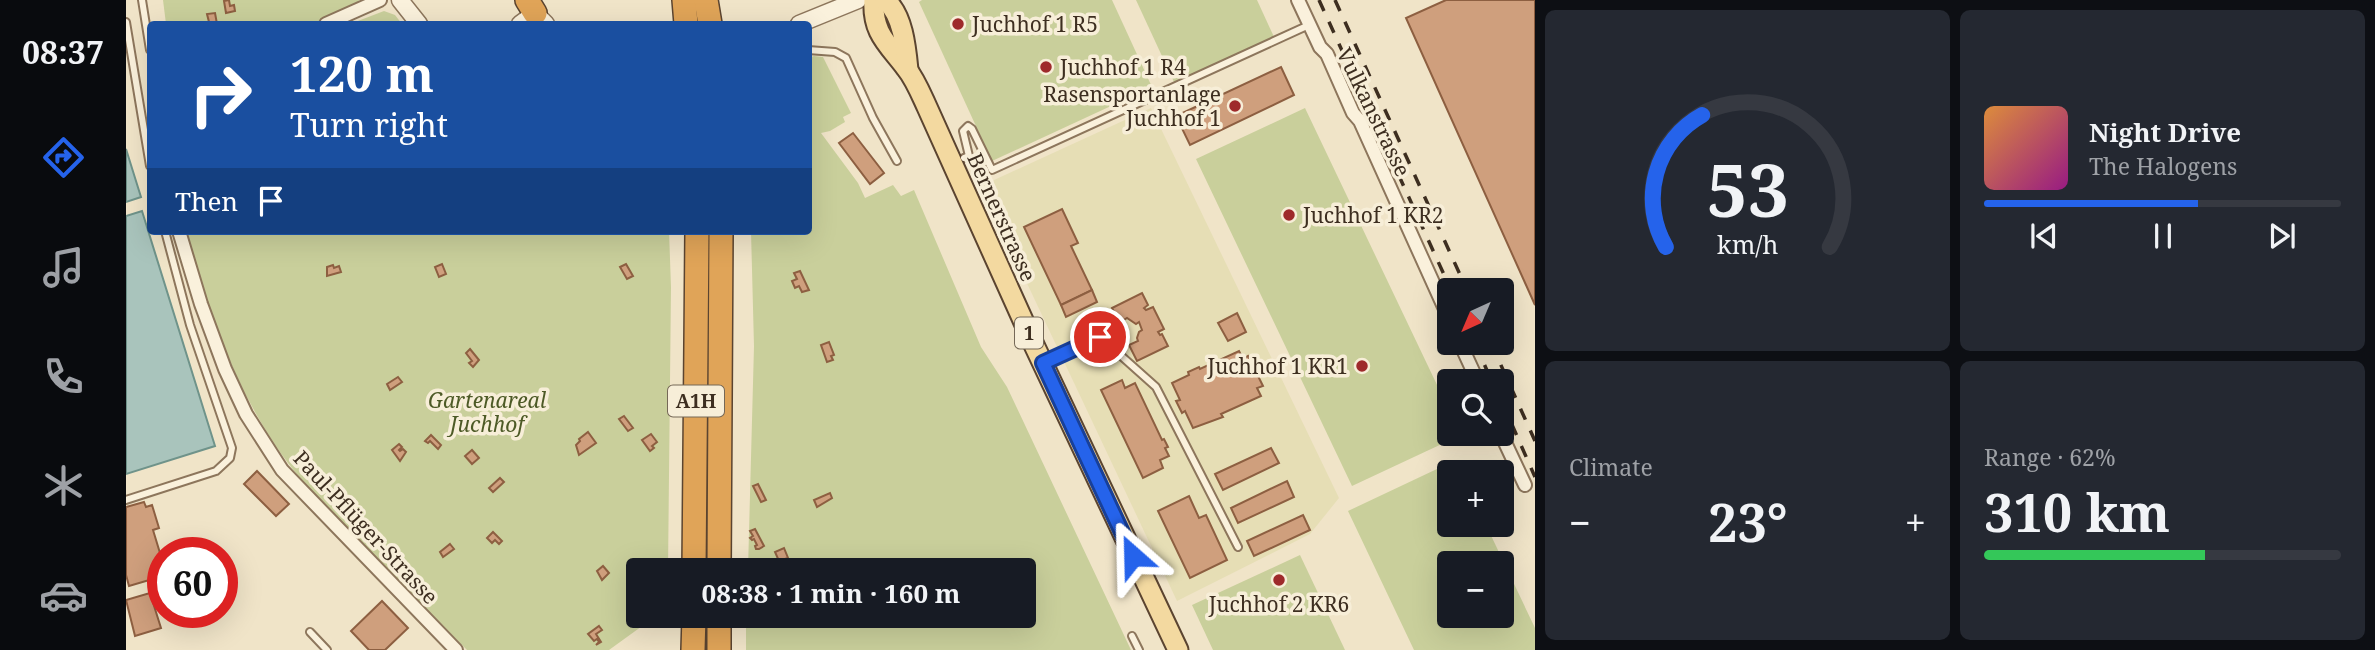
<!DOCTYPE html>
<meta charset="utf-8">
<style>
:root{--surface:#171b24;--page:#242831;--text:#f1f3f6;--muted:#9ea1a6;--line:#363941;--accent:#2563eb}
body{margin:0;font-family:"Noto Serif",serif;background:var(--page);color:var(--text);height:100vh;display:flex;flex-direction:column;font-size:26px;white-space:nowrap}
*{box-sizing:border-box;margin:0}
p{font-size:23px;color:var(--muted)}
.icon{flex:none;width:38px;height:38px;fill:none;stroke:currentColor;stroke-width:2;stroke-linecap:round;stroke-linejoin:round}
.map{position:relative;flex:1;overflow:hidden}
.side{display:flex;flex-direction:column;gap:10px;padding:10px;background:#0d0f14;width:840px}
.side>*{flex:none}
.banner{position:absolute;left:21px;top:21px;width:665px;height:214px;border-radius:7px;box-shadow:0 7px 28px #0002;background:#1a4fa0;color:#fff;overflow:hidden}
.needle{width:46px;rotate:224deg}
.buttons{position:absolute;left:1311px;top:278px;display:grid;gap:14px}
.buttons a{display:grid;place-items:center;width:77px;height:77px;border-radius:7px;background:var(--surface);box-shadow:0 7px 28px #0002;font-size:35px}
.speed{position:absolute;left:21px;top:537px;display:flex;gap:14px;font-size:35px;font-weight:700;text-align:center}
.speed>*{display:grid;place-content:center;width:91px;height:91px;border-radius:50%;background:var(--surface);box-shadow:0 7px 28px #0002;line-height:1}
.speed .limit{border:10px solid #d22;background:#fff;color:#111}
.pin{position:absolute;display:grid;place-items:center;width:60px;height:60px;color:#fff;margin:-30px;border:4px solid #fff;border-radius:50%;box-shadow:0 2px 7px #0007}
.me{position:absolute;width:77px;margin:-38px;rotate:335deg;stroke-linejoin:round;filter:drop-shadow(0 0 5px #0008)}
.turn{display:flex;align-items:center;gap:24px;height:147px;padding:0 28px;font-size:32px}
.turn .icon{width:91px;height:91px;stroke-width:2.5}
.turn b{display:block;font-size:49px;line-height:60px}
.then{display:flex;align-items:center;height:66px;padding:0 28px;background:#0003;gap:14px;font-size:26px}
.big{font-size:52px;font-weight:700;line-height:1.1}
.side .tile{flex:1;display:flex;flex-direction:column;justify-content:center;gap:10px;min-width:0;padding:0 24px;border-radius:10px;background:var(--page)}
.side .dial{align-items:center;gap:0}
.dial svg{height:182px;overflow:visible;fill:none;stroke:var(--line);stroke-width:7;stroke-linecap:round;text-anchor:middle}
.dial text{fill:var(--text);stroke:none}
.song{display:flex;align-items:center;gap:21px}
.cover{width:84px;height:84px;border-radius:10px;background:linear-gradient(135deg,hsl(30 70% 55%),hsl(310 70% 35%))}
.played{height:7px;border-radius:4px;background:linear-gradient(90deg,var(--accent) 60%,var(--line) 60%)}
.keys{display:flex;justify-content:space-around;direction:ltr}
.heat{display:flex;justify-content:space-between;align-items:center;font-size:38px;direction:ltr}
.charge{height:10px;border-radius:5px;background:linear-gradient(90deg,#34c759 62%,var(--line) 0)}
.side .tiles{flex:1;display:grid;gap:10px;grid-template-columns:repeat(2,1fr)}
.trip{position:absolute;left:500px;top:558px;width:410px;height:70px;border-radius:7px;background:var(--surface);box-shadow:0 7px 28px #0002;font-weight:700;line-height:70px;text-align:center}
main{display:flex;flex:1;min-height:0}
.dock{display:flex;flex-direction:column;width:126px;justify-content:space-around;align-items:center;background:#090b0e;color:var(--muted)}
.dock .icon{width:49px;height:49px}
.dock .active{color:var(--accent)}
.dock b{font-size:32px;color:var(--text)}
.map>svg:first-child{display:block}
.farmland{fill:#e6deb5}
.green{fill:#c9cf9b;fill-rule:evenodd}
.water{fill:#a9c4bc;stroke:#6f938a;stroke-width:2}
.building{fill:#cf9f7d;stroke:#8d5f41;stroke-width:2}
.lines{fill:none;stroke-linecap:round;stroke-linejoin:round}
.service-casing{stroke:#8d765c;stroke-width:10}
.minor-casing{stroke:#8d765c;stroke-width:16}
.tertiary-casing{stroke:#8d765c;stroke-width:19}
.primary-casing{stroke:#5b4430;stroke-width:23}
.motorway-casing{stroke:#5b4430;stroke-width:26}
.service{stroke:#faf1dc;stroke-width:6}
.minor{stroke:#faf1dc;stroke-width:12}
.tertiary{stroke:#faf1dc;stroke-width:16}
.primary{stroke:#f3d9a0;stroke-width:19}
.motorway{stroke:#e0a458;stroke-width:23}
.rail{stroke:#3d2e20;stroke-width:3.5;stroke-dasharray:12 12;stroke-linecap:butt}
.route-casing{stroke:#184099;stroke-width:18}
.route{stroke:#2563eb;stroke-width:12}
.poi-dot{fill:#9e2a2b;stroke:#f7eed8;stroke-width:2.5}
.labels{text-anchor:middle;dominant-baseline:central;stroke-width:7;stroke-linejoin:round;paint-order:stroke}
.shield{fill:#f7eed8;stroke:#756857;stroke-width:2}
.shield-label{font-size:19px;font-weight:bold;fill:#3d2e20}
.poi-label{font-size:21px;fill:#3d2e20;stroke:#f7eed8;text-anchor:start}
.street-label{font-size:21px;fill:#3d2e20;stroke:#f7eed8}
.park-label{font-size:21px;font-style:italic;fill:#4d5a26;stroke:#f7eed8}
</style>
<main>
<nav class="dock">
<b>08:37</b>
<svg class="icon active" aria-label="directions" viewBox="0 0 24 24"><path d="M12 3l9 9-9 9-9-9zM9 14v-3h6M13 9l2 2-2 2"/></svg>
<svg class="icon" aria-label="music" viewBox="0 0 24 24"><path d="M9 18V5l10-2v13"/><circle cx="6" cy="18" r="3"/><circle cx="16" cy="16" r="3"/></svg>
<svg class="icon" aria-label="phone" viewBox="0 0 24 24"><path d="M5 4h4l2 5-3 2q2 4 5 5l2-3 5 2v4C11 20 4 13 5 4z"/></svg>
<svg class="icon" aria-label="climate" viewBox="0 0 24 24"><path d="M12 3v18M4 7l16 10M4 17L20 7"/></svg>
<svg class="icon" aria-label="car" viewBox="0 0 24 24"><path d="M5 17H2v-5l4-1 3-4h7l3 4 3 1v5h-3M9 17h6M6 11h13"/><circle cx="7" cy="17" r="2"/><circle cx="17" cy="17" r="2"/></svg>
</nav>
<div class="map">
<svg width="1409" height="650" viewBox="0 0 1409 650">
<rect width="100%" height="100%" fill="#f0e4c8"/>
<path class="farmland" d="M1025,108L1213,498L1184,534L1051,601L855,186Z"/>
<g class="green">
<path d="M37,0H234L232,1L233,4L186,24H40Z"/>
<path d="M796,0H986L1026,87L866,161L793,2Z"/>
<path d="M1010,0H1131L1148,37L1048,82Z"/>
<path d="M258,11L269,15L276,24H224Z"/>
<path d="M688,56L697,57L725,113L717,117L719,122L704,131L695,133L732,183L739,198L767,185L775,196L788,190L855,347L881,387L1005,650H620V616H898V570H622L628,346L625,231H682L683,58Z"/>
<path d="M1179,108L1323,410V434L1335,435L1226,486L1070,159Z"/>
<path d="M59,231H543L545,287L542,570H513V616H530L483,650H341L188,494C119,420 87,326 59,231Z"/>
<path d="M1330,460L1336,472H1323V525H1360L1409,628V650H1288L1222,511ZM1323,564H1376V616H1323Z"/>
<path d="M1174,555L1219,650H1087L1066,605Z"/>
</g>
<g class="water">
<path d="M0,149L15,197L0,202Z"/>
<path d="M16,211L89,446L0,474V216Z"/>
</g>
<g class="building">
<path d="M103,0L104,6L108,5L109,11L100,13L98,1Z"/>
<path d="M1320,0H1409V305L1280,18Z"/>
<path d="M89,13L91,24H86V22H83L81,14Z"/>
<path d="M1155,67L1168,95L1064,145L1050,116Z"/>
<path d="M727,133L758,173L744,184L713,143Z"/>
<path d="M936,209L952,243L945,246L966,290L935,305L898,227Z"/>
<path d="M316,264L320,274L313,277L309,267Z"/>
<path d="M500,264L507,276L501,279L494,267Z"/>
<path d="M207,265L208,268L213,266L215,272L201,276V267Z"/>
<path d="M674,271L683,290L676,292L673,286L669,288L666,281L671,279L668,273Z"/>
<path d="M966,290L971,302L940,317L935,305Z"/>
<path d="M1016,293L1022,305L1018,308L1020,310L1027,307L1038,329L1032,332L1034,335L1036,334L1042,346L1011,361L1003,345L1012,341L1011,338L1013,332L1016,330L1013,322L1010,324L1001,318L993,323L986,308Z"/>
<path d="M1111,313L1120,332L1102,341L1092,323Z"/>
<path d="M703,342L708,355L705,356L707,360L701,362L695,345Z"/>
<path d="M344,349L353,360L347,367L343,363L346,361L340,353Z"/>
<path d="M1113,351L1117,359L1122,356L1137,386L1131,388L1135,396L1095,414L1097,417L1067,428L1059,411L1056,413L1050,401L1054,400L1046,383L1063,375L1062,372L1073,367L1074,369Z"/>
<path d="M272,377L276,382L264,390L261,384Z"/>
<path d="M996,380L999,388L1009,383L1036,440L1038,439L1042,447L1039,448L1043,456L1034,460L1037,468L1017,478L975,390Z"/>
<path d="M498,416L507,428L502,431L493,419Z"/>
<path d="M462,432L470,443L453,455L450,445L454,441L453,439Z"/>
<path d="M525,434L531,442L526,446L528,448L524,451L516,440Z"/>
<path d="M305,435L315,445L312,449L304,441L302,443L299,441Z"/>
<path d="M273,444L276,447L273,450L274,451L277,449L280,452L274,461L266,450Z"/>
<path d="M1145,448L1153,463L1097,490L1089,474Z"/>
<path d="M346,450L353,458L346,464L339,456Z"/>
<path d="M131,471L163,504L150,516L118,484Z"/>
<path d="M374,478L378,482L367,492L363,488Z"/>
<path d="M1161,481L1168,497L1112,523L1105,508Z"/>
<path d="M632,484L640,500L635,502L627,486Z"/>
<path d="M704,493L706,498L691,507L688,500Z"/>
<path d="M207,496L210,499L213,497L217,502L211,509L203,501Z"/>
<path d="M1063,496L1073,518L1080,515L1101,560L1064,578L1032,511Z"/>
<path d="M18,502L20,507L26,505L33,528L27,530L37,563V576L3,586L0,575V507Z"/>
<path d="M1177,515L1184,530L1128,556L1121,541Z"/>
<path d="M629,529L638,546L633,549H630L629,546L631,545L628,539L626,540L624,538L627,536L624,531Z"/>
<path d="M367,532L376,541L373,544L369,540L366,543L361,538Z"/>
<path d="M324,544L328,549L317,557L314,552Z"/>
<path d="M658,548L662,558L653,561L649,552Z"/>
<path d="M477,566L483,573L476,580L471,571Z"/>
<path d="M24,593L35,628L9,636L0,600Z"/>
<path d="M256,601L282,628L259,650H243L225,631Z"/>
<path d="M473,626L476,630L470,634L475,642L470,645L473,642L471,639L468,641L462,634Z"/>
</g>
<g class="lines">
<g class="service-casing">
<g id="service">
<path d="M16,0L24,50"/>
<path d="M0,22L24,166"/>
<path d="M682,50L709,52L720,58L747,118L771,161"/>
<path d="M838,158L843,156L837,131L842,126L846,129L866,170L1183,25"/>
<path d="M919,363L974,337L1030,387L1112,547"/>
<path d="M0,500L90,471L104,458L106,448L64,325L39,231"/>
<path d="M184,632L201,650"/>
<path d="M1006,636L1013,650"/>
</g>
</g>
<g class="minor-casing">
<g id="minor">
<path d="M1172,0L1194,47L1201,54L1227,113L1234,121L1323,318"/>
<path d="M200,24L254,0"/>
<path d="M53,231L75,304L99,369L120,414L156,470L330,650"/>
<path d="M1334,343L1352,382"/>
<path d="M1375,434L1399,485"/>
</g>
</g>
<g class="tertiary-casing">
<g id="tertiary">
<path d="M274,0L293,24"/>
<path d="M394,24L409,13L420,24"/>
<path d="M673,24L732,0"/>
</g>
</g>
<g class="primary-casing">
<g id="primary">
<path d="M748,0C746,33 762,44 780,68C789,79 795,94 801,107L909,347L1052,650"/>
<path d="M759,0C777,14 780,49 782,70"/>
</g>
</g>
<g class="motorway-casing">
<g id="motorway">
<path d="M401,0L409,13"/>
<path d="M558,0L560,24"/>
<path d="M580,0L584,24"/>
<path d="M568,570L571,231"/>
<path d="M593,570L595,231"/>
<path d="M567,650L568,616"/>
<path d="M593,650V616"/>
</g>
</g>
<use href="#service" class="service"/>
<use href="#minor" class="minor"/>
<use href="#tertiary" class="tertiary"/>
<use href="#primary" class="primary"/>
<use href="#motorway" class="motorway"/>
<g class="rail">
<path d="M1193,0L1325,290"/>
<path d="M1209,0L1341,290"/>
<path d="M1349,343L1366,382"/>
<path d="M1365,343L1409,441"/>
<path d="M1376,402L1409,477"/>
</g>
</g>
<g class="lines">
<g class="route-casing">
<path id="route" d="M974,337L917,363L1007,556"/>
</g>
<use href="#route" class="route"/>
</g>
<g class="poi-dot">
<circle cx="832" cy="24" r="7"/>
<circle cx="920" cy="67" r="7"/>
<circle cx="1109" cy="106" r="7"/>
<circle cx="1163" cy="215" r="7"/>
<circle cx="1236" cy="366" r="7"/>
<circle cx="1153" cy="580" r="7"/>
</g>
<g class="labels">
<g class="shield">
<rect x="889" y="317.5" width="28" height="31" rx="5"/>
<rect x="542" y="385.5" width="56" height="31" rx="5"/>
</g>
<g class="shield-label">
<text x="903" y="333">1</text>
<text x="570" y="401">A1H</text>
</g>
<g class="poi-label">
<text x="846" y="24">Juchhof 1 R5</text>
<text x="934" y="67">Juchhof 1 R4</text>
<text x="1095" y="94" text-anchor="end">Rasensportanlage<tspan x="1095" dy="24">Juchhof 1</tspan></text>
<text x="1177" y="215">Juchhof 1 KR2</text>
<text x="1222" y="366" text-anchor="end">Juchhof 1 KR1</text>
<text x="1153" y="604" text-anchor="middle">Juchhof 2 KR6</text>
</g>
<g class="street-label">
<text transform="translate(1248 112) rotate(64)">Vulkanstrasse</text>
<text transform="translate(876 217) rotate(66)">Bernerstrasse</text>
<text transform="translate(240 527) rotate(47)">Paul-Pflüger-Strasse</text>
</g>
<g class="park-label">
<text x="361" y="400">Gartenareal<tspan x="361" dy="24">Juchhof</tspan></text>
</g>
</g>
</svg>
<div class="buttons">
<a><svg class="needle" viewBox="-14 -14 28 28"><path d="M0-13l5 13h-10z" fill="#e53935"/><path d="M0 13l5-13h-10z" fill="#9ea1a6"/></svg></a>
<a><svg class="icon" aria-label="search" viewBox="0 0 24 24"><circle cx="10" cy="10" r="6"/><path d="M15 15l6 6"/></svg></a>
<a>+</a>
<a>−</a>
</div>
<div class="speed"><div class="limit">60</div></div>
<div class="pin" style="left:974px;top:337px;background:#d93025"><svg class="icon" aria-label="arrive" viewBox="0 0 24 24"><path d="M6 21V4h12l-3 4 3 4H6"/></svg></div>
<svg class="me" style="left:1007px;top:556px" viewBox="-20 -20 40 40"><path d="M0-17L14 15 0 8-14 15z" fill="#2563eb" stroke="#fff" stroke-width="4"/></svg>
<div class="trip">08:38 · 1 min · 160 m</div>
<div class="banner">
<div class="turn"><svg class="icon" aria-label="right" viewBox="0 0 24 24"><path d="M7 20v-9h11M14 6l5 5-5 5"/></svg><div><b>120 m</b>Turn right</div></div>
<div class="then">Then<svg class="icon" aria-label="arrive" viewBox="0 0 24 24"><path d="M6 21V4h12l-3 4 3 4H6"/></svg></div>
</div>
</div>
<section class="side">
<div class="tiles">
<div class="tile dial"><svg viewBox="0 0 100 80">
<path d="M14 69A42 42 0 1 1 86 69"/>
<path d="M14 69A42 42 0 0 1 30 11" stroke="#2563eb"/>
<text x="50" y="56" font-size="32" font-weight="700">53</text>
<text x="50" y="72" font-size="11">km/h</text>
</svg></div>
<div class="tile">
<div class="song"><i class="cover"></i><div><b>Night Drive</b><p>The Halogens</p></div></div>
<div class="played"></div>
<div class="keys"><svg class="icon" aria-label="previous" viewBox="0 0 24 24"><path d="M18 5L8 12l10 7zM5 5v14"/></svg><svg class="icon" aria-label="pause" viewBox="0 0 24 24"><path d="M8 5v14M16 5v14"/></svg><svg class="icon" aria-label="next" viewBox="0 0 24 24"><path d="M6 5l10 7-10 7zM19 5v14"/></svg></div>
</div>
<div class="tile"><p>Climate</p>
<div class="heat"><a>−</a><b class="big">23°</b><a>+</a></div>
</div>
<div class="tile"><p>Range · 62%</p><b class="big">310 km</b><div class="charge"></div></div>
</div>
</section>
</main>
